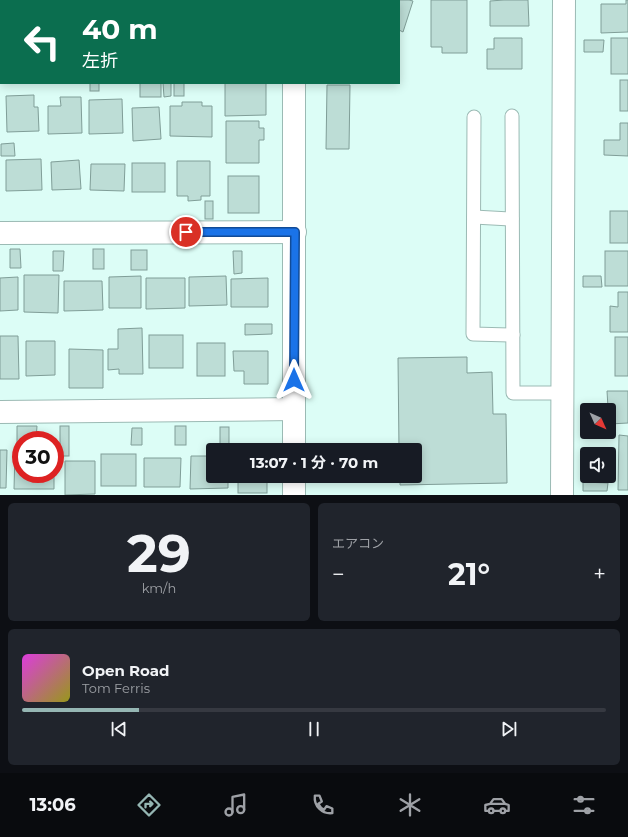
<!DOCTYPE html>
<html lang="ja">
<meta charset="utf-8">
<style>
:root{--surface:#171b24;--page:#20242c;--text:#f1f3f6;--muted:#9ea1a6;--line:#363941;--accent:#95b6b3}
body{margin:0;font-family:Montserrat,"Noto Sans JP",sans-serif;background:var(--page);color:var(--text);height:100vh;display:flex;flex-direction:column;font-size:15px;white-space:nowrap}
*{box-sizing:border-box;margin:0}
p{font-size:13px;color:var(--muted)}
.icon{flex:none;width:22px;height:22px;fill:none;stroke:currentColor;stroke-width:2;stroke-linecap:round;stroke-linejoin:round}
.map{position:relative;height:495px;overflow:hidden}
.drawer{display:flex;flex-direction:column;gap:8px;padding:8px;background:#0d0f14;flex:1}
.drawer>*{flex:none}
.hud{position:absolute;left:0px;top:0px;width:400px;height:84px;box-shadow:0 2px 10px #0003;background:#0b6e4f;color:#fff;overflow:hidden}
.needle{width:26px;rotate:135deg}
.tools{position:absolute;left:580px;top:403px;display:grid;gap:8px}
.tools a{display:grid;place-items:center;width:36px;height:36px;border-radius:4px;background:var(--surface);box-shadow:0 2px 10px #0003;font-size:20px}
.speed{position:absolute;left:12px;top:431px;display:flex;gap:8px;font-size:20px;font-weight:700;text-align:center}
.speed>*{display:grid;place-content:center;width:52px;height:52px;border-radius:50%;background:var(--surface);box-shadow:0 2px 10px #0003;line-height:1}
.speed .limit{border:6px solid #d22;background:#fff;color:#111}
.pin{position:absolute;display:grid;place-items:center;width:34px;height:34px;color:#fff;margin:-17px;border:2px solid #fff;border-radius:50%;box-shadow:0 1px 4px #0007}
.me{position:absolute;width:44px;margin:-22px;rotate:0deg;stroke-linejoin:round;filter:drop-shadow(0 0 3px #0008)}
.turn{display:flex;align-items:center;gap:14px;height:84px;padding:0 16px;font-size:18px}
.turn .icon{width:52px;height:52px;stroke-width:2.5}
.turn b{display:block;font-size:28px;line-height:34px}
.big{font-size:30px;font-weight:700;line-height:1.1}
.drawer .tile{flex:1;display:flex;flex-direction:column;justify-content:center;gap:6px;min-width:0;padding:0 14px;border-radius:6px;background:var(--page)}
.drawer .dial{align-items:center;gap:0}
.dial b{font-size:52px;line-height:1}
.song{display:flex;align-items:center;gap:12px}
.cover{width:48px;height:48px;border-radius:6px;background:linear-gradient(135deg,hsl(300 70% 55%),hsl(60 70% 35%))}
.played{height:4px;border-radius:2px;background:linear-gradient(90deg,var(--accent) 20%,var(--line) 20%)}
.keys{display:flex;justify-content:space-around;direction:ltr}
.heat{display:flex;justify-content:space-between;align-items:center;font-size:22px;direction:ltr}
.drawer .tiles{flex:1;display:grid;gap:8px;grid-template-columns:1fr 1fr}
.tile:last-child{grid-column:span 2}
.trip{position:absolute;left:206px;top:443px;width:216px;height:40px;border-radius:4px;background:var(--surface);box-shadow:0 2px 10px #0003;font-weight:700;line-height:40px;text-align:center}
.tab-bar{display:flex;height:64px;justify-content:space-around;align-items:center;background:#090b0e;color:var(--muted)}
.tab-bar .icon{width:28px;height:28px}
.tab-bar .on{color:var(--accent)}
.tab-bar b{font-size:18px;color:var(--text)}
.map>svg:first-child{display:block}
.building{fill:#bdddd6;stroke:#809e98}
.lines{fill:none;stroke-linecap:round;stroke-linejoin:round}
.lane-casing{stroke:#9bbab4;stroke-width:15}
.street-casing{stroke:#9bbab4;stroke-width:24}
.lane{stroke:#fff;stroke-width:13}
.street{stroke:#fff;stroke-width:22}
.route-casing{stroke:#114b97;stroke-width:10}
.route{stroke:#1a73e8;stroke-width:7}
</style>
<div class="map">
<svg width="628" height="495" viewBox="0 0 628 495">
<rect width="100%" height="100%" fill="#dcfdf6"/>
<g class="building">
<path d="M351,0H409L413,1L403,32L399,30V1Z"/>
<path d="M431,0H467V53H442V47H431Z"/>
<path d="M504,0H528L529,26H490V1Z"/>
<path d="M626,0H628V32L601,33V4H626Z"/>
<path d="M494,38H522V69H487V49H494Z"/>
<rect x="611" y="38" width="17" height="36"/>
<path d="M584,40H604L603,52H584Z"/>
<rect x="620" y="80" width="8" height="31"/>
<rect x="90" y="83" width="9" height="8"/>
<rect x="140" y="83" width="21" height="14"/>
<path d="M163,83H171V96L164,97Z"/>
<rect x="174" y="83" width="10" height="13"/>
<path d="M225,83H266V115L225,116Z"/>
<path d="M327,85H350L349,149H326Z"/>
<path d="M34,95V107H38L39,131L7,132L6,96Z"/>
<path d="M60,97H81L82,133L48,134V106H61Z"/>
<path d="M122,99L123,133L89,134V100Z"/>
<path d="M182,102H202V106H212V137L170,136V106H182Z"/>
<path d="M159,107L161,139L133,141L132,108Z"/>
<path d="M226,121H259V128H264V140H259V163H226Z"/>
<path d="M620,123H628V156L604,155V140H620Z"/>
<path d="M14,143L15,156H1V144Z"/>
<path d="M41,159L42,190L6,191V160Z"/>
<path d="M79,160L81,189L52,190L51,162Z"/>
<path d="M177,161H210V196H201V200L188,201V196H177Z"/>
<rect x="132" y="163" width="33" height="29"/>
<path d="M91,164H125L124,191L90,190Z"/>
<rect x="228" y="176" width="31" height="37"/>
<rect x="205" y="201" width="8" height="18"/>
<rect x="610" y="211" width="18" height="32"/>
<path d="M10,249H20L21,268H10Z"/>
<rect x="93" y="249" width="11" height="20"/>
<rect x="131" y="250" width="16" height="20"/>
<path d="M53,251H64L63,271H53Z"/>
<path d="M233,251H242V273L234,274Z"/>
<rect x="605" y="251" width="23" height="35"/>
<path d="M24,275H59L58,313L24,312Z"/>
<path d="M141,276V308H109V277Z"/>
<path d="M226,276L227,305L189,306V277Z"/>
<path d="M583,276H601L602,287H583Z"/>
<path d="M18,277V310L0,311V278Z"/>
<path d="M146,278H185V308L146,309Z"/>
<path d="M268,278V307H231V279Z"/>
<path d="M64,281H102L103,310L64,311Z"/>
<path d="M618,292H628V332H610V306L618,307Z"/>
<path d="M245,324H272V334L245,335Z"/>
<path d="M142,328L143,374H119V369L108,370V349H118V329Z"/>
<rect x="149" y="335" width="34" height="33"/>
<path d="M0,336H18L19,379H0Z"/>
<rect x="615" y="337" width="13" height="39"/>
<path d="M26,341H55V375L26,376Z"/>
<rect x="197" y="343" width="28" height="33"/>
<path d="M69,349L103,350V388H69Z"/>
<path d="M233,351H268V384H244V371H234Z"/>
<path d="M467,357V373L492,372L493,414H506L507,483L400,485V476H415V450H399L398,358Z"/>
<path d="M607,391H628V423L609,424Z"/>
<rect x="583" y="412" width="4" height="15"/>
<path d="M17,426H37L36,440H21V444H17Z"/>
<rect x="60" y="426" width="9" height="30"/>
<rect x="175" y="426" width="11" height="19"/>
<rect x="220" y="427" width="9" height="21"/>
<path d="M132,428H142V445H131Z"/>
<path d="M619,435L628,436V490H618Z"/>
<path d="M0,450H7L6,488H0Z"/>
<path d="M15,451L21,452V474H54V489H14Z"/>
<rect x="101" y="454" width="35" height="32"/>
<path d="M191,456H213V476H228V488L190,489Z"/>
<path d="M144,458H181L180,487H144Z"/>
<path d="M65,461H95V494L65,495Z"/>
<rect x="238" y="476" width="29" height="17"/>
<path d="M583,482L608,483L607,491H583Z"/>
</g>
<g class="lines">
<g class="lane-casing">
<g id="lane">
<path d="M512,116L513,393H563"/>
<path d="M474,117L473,334L513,335"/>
<path d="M474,217L512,219"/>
</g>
</g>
<g class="street-casing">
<g id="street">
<path d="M295,1V0"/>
<path d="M0,57H1"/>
<path d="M0,233L295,232"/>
<path d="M0,412L294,409"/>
<path d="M294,450V83"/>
<path d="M294,495V476"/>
<path d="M562,495L564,0"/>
</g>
</g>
<use href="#lane" class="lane"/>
<use href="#street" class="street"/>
</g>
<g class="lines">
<g class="route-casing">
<path id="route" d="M186,232H295L294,380"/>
</g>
<use href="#route" class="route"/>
</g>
</svg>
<div class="tools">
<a><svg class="needle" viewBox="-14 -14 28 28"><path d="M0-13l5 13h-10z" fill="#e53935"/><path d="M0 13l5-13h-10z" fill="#9ea1a6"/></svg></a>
<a><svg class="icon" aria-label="sound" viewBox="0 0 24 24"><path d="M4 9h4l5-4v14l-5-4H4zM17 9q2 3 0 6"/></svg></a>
</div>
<div class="speed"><div class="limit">30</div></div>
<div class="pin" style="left:186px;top:232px;background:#d93025"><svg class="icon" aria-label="arrive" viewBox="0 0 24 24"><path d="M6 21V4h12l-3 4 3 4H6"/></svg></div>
<svg class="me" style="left:294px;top:380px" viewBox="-20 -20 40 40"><path d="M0-17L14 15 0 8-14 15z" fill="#1a73e8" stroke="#fff" stroke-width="4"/></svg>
<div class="trip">13:07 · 1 分 · 70 m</div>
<div class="hud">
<div class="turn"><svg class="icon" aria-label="left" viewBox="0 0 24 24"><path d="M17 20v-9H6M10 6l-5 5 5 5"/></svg><div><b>40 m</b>左折</div></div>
</div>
</div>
<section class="drawer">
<div class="tiles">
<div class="tile dial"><b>29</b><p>km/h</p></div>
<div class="tile"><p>エアコン</p>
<div class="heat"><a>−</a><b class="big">21°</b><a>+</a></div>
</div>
<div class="tile">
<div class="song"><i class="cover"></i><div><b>Open Road</b><p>Tom Ferris</p></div></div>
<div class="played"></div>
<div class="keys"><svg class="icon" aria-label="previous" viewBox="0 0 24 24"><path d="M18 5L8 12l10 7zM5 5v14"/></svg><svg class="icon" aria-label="pause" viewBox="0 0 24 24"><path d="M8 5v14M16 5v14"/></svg><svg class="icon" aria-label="next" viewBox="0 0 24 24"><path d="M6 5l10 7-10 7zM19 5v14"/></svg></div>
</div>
</div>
</section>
<nav class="tab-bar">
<b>13:06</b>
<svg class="icon on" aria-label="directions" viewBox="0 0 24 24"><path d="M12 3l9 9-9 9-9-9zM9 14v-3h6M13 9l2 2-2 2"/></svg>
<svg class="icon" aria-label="music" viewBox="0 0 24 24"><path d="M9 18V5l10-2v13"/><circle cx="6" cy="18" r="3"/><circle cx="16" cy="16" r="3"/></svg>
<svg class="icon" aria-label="phone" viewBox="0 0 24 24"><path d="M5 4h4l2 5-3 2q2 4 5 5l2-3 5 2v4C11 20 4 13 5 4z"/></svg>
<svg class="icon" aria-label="climate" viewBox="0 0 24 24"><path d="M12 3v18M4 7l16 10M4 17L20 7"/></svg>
<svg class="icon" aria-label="car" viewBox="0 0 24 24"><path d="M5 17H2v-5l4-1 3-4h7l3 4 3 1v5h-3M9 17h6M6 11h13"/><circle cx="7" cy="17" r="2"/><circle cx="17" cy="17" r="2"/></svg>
<svg class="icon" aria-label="filters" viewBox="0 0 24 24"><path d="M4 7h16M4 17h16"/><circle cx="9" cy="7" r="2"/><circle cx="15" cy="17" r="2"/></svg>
</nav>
